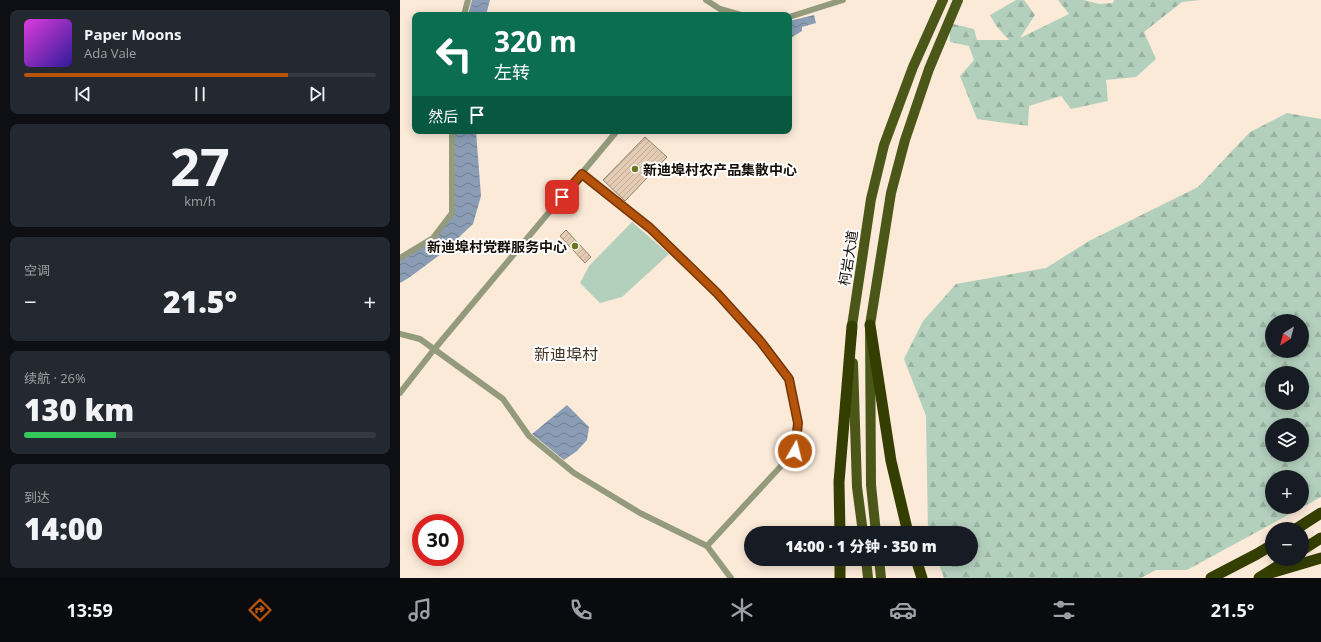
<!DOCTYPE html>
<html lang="zh">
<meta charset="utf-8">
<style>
:root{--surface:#171b24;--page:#242831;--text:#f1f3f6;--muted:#9ea1a6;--line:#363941;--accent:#b45309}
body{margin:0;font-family:"Open Sans","Noto Sans SC",sans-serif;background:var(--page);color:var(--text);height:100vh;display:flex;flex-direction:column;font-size:15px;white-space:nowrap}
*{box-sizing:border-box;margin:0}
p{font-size:13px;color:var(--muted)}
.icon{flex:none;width:22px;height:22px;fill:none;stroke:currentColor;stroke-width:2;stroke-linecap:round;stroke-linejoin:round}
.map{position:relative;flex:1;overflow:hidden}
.panel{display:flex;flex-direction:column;gap:10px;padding:10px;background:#0d0f14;width:400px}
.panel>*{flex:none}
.hud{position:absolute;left:12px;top:12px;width:380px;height:122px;border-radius:8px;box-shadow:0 2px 10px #0003;background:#0b6e4f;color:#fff;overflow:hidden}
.needle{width:26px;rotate:216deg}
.buttons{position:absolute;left:865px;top:314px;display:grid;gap:8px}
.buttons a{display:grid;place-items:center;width:44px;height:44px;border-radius:50%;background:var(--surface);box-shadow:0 2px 10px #0003;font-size:20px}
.speed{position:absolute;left:12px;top:514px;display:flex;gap:8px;font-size:20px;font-weight:700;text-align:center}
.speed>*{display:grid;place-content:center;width:52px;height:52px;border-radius:50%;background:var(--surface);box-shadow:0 2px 10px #0003;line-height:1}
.speed .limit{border:6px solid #d22;background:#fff;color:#111}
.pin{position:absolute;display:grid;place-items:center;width:34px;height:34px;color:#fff;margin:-17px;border-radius:8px;box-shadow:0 2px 6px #0006}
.me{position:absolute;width:44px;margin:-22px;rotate:8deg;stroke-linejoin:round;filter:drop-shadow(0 0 3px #0008)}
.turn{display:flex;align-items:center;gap:14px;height:84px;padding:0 16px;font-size:18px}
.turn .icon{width:52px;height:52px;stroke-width:2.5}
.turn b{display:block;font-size:28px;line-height:34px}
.then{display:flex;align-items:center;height:38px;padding:0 16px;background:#0003;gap:8px;font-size:15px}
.big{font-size:30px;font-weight:800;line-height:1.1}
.panel .card{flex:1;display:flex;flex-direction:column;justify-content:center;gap:6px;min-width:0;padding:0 14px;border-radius:8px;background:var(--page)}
.panel .dial{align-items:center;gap:0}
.dial b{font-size:52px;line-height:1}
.song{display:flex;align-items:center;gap:12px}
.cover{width:48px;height:48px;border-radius:6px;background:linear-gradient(135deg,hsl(300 70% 55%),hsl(250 70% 35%))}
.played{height:4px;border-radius:2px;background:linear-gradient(90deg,var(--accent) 75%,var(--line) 75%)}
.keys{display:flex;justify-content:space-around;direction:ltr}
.heat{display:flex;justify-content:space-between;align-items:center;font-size:22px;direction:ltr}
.charge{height:6px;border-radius:3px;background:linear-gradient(90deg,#34c759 26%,var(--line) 0)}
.trip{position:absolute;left:344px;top:526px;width:234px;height:40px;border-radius:20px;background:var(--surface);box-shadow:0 2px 10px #0003;font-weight:800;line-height:40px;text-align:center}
.menu{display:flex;height:64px;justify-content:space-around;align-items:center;background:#090b0e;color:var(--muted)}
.menu .icon{width:28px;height:28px}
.menu .on{color:var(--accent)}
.menu b{font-size:18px;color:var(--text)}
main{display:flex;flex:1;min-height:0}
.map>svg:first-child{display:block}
.green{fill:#b3d0bd}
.forest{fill:url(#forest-firs);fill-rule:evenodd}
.water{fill:url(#water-waves)}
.building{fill:url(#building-hatch);stroke:#96816d}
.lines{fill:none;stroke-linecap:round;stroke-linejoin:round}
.minor{stroke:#939b7c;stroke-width:6}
.primary{stroke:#4b5719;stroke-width:10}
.motorway{stroke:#343e00;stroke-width:11}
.route-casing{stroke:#753606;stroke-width:10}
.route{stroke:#b45309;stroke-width:7}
.poi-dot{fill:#6a7723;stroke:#fff;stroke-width:1.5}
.labels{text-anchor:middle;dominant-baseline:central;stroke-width:4;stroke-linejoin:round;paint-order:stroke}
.poi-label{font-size:14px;font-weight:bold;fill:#150e07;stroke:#fff;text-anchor:start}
.street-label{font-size:14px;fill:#150e07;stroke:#fff}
.quarter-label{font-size:16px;fill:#473524;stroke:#fff}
</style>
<main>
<section class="panel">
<div class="card">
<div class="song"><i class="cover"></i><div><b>Paper Moons</b><p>Ada Vale</p></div></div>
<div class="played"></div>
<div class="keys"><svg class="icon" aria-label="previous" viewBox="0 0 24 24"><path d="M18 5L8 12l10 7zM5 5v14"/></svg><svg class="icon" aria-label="pause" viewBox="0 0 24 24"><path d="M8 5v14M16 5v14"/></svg><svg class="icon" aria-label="next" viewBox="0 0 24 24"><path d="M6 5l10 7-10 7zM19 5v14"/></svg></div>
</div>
<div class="card dial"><b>27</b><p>km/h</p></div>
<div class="card"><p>空调</p>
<div class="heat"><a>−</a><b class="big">21.5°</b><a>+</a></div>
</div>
<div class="card"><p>续航 · 26%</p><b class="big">130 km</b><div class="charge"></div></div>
<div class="card"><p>到达</p><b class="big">14:00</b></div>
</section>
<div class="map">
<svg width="921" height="578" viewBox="0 0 921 578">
<defs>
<pattern id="forest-firs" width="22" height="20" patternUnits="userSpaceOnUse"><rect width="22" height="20" fill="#b3d0bd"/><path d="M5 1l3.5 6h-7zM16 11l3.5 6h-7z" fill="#99b1a1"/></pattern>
<pattern id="water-waves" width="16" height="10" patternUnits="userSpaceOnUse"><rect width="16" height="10" fill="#8a9db5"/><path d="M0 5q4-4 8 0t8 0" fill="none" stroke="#707e91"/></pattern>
<pattern id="building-hatch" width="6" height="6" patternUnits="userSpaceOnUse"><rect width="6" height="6" fill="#e3cbb4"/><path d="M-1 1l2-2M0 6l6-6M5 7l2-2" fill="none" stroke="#c2ad99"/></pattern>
</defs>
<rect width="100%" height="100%" fill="#fcead8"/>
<path class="green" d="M232,222L269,254L222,297L200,303L180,283L189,266Z"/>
<g class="forest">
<path d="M616,0H624L635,15L620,38L669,14L658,0H684L699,4L713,3L714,0H801L782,2L744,32L756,59L736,77L706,80L708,101L671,109L661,96L629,106L628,126L577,119L560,76L574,60L569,46L550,42L549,23L574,29L577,40H609L597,27L590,15Z"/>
<path d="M887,113L921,119V497L787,570H756L741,578H544L537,559H571V533H528L526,416L504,359L523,321L556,284L646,268L689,241L798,187L850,132ZM872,321H902V351H872ZM872,373H902V403H872ZM872,425H902V455H872ZM872,477H902V507H872Z"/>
</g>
<g class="water">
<path d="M72,0H90L86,15H68Z"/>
<path d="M414,15L416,23L402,27V31L389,39V21Z"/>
<path d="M53,131H76L81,196L73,224L41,254L10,277L0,283V260L33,239L53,214Z"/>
<path d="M167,405L189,427L187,440L177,451L164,460L132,434Z"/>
</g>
<g class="building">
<path d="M245,137L267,157L225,201L203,180Z"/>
<path d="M166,230L191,257L185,263L160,236Z"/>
</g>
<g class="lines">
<g class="minor">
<path d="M306,0L320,9L341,15"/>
<path d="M64,15L68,0"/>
<path d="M389,17L443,0"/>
<path d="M0,258L33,238L52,213V131"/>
<path d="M0,334L20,339L103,399L129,436L174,473L240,513L307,546L395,451L398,423L389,379L361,342L317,293L250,228L182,174"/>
<path d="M0,393L32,352L217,131"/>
<path d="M307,546L331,578"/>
</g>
<g class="primary">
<path d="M452,333V326L471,199L484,145L513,67L543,0"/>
<path d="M453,363L457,487L463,533"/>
<path d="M476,533L471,485L470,325L491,193L505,140L529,69L558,0"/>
<path d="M466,559L468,578"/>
<path d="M479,559L481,578"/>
</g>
<g class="motorway">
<path d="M470,325L491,461L508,533"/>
<path d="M896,529L921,513"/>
<path d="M440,533L439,482L452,326"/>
<path d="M902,550L921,538"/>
<path d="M440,559V578"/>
<path d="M516,559L522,578"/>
<path d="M867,574L921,558"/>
<path d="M811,578L857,554L872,545"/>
<path d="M859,578L889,559"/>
</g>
</g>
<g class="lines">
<g class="route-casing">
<path id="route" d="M162,197L182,174L250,228L317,293L361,342L389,379L398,423L395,451"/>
</g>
<use href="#route" class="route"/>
</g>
<g class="poi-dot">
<circle cx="235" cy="169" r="4"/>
<circle cx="175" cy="246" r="4"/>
</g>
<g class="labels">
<g class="poi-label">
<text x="243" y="169">新迪埠村农产品集散中心</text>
<text x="167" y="246" text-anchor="end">新迪埠村党群服务中心</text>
</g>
<g class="street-label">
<text transform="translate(448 258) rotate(-81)">柯岩大道</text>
</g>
<g class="quarter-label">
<text x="166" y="354">新迪埠村</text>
</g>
</g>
</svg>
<div class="buttons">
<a><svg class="needle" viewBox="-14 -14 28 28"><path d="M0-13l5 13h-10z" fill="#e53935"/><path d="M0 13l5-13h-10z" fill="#9ea1a6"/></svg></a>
<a><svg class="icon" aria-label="sound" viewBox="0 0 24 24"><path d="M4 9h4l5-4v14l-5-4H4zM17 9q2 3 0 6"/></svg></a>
<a><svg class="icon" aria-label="layers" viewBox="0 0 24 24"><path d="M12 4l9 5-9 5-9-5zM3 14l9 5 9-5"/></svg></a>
<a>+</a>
<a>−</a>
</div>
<div class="speed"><div class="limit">30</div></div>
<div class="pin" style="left:162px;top:197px;background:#d93025"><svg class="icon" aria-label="arrive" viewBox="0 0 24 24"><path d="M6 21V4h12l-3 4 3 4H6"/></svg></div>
<svg class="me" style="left:395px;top:451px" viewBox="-20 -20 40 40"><circle r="17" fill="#b45309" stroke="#fff" stroke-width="3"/><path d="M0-11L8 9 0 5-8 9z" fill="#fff"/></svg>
<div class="trip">14:00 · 1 分钟 · 350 m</div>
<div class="hud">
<div class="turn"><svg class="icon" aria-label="left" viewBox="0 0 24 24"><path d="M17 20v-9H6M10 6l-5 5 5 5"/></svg><div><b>320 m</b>左转</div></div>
<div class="then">然后<svg class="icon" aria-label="arrive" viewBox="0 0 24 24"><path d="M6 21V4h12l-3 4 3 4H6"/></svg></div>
</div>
</div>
</main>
<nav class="menu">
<b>13:59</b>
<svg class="icon on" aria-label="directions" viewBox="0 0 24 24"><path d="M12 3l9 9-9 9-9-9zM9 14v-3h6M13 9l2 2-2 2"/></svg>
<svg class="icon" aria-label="music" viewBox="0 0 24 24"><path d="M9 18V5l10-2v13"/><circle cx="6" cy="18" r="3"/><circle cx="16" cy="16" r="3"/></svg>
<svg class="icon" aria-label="phone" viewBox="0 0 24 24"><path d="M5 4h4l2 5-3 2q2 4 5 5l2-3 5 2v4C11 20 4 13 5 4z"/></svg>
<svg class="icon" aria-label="climate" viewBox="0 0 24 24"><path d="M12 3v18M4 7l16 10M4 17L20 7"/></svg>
<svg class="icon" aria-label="car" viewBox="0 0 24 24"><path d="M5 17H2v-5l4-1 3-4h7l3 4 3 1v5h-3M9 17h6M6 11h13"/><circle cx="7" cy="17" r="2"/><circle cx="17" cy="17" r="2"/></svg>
<svg class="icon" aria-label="filters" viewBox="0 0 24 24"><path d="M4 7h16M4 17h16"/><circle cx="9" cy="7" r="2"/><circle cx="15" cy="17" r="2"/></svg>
<b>21.5°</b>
</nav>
